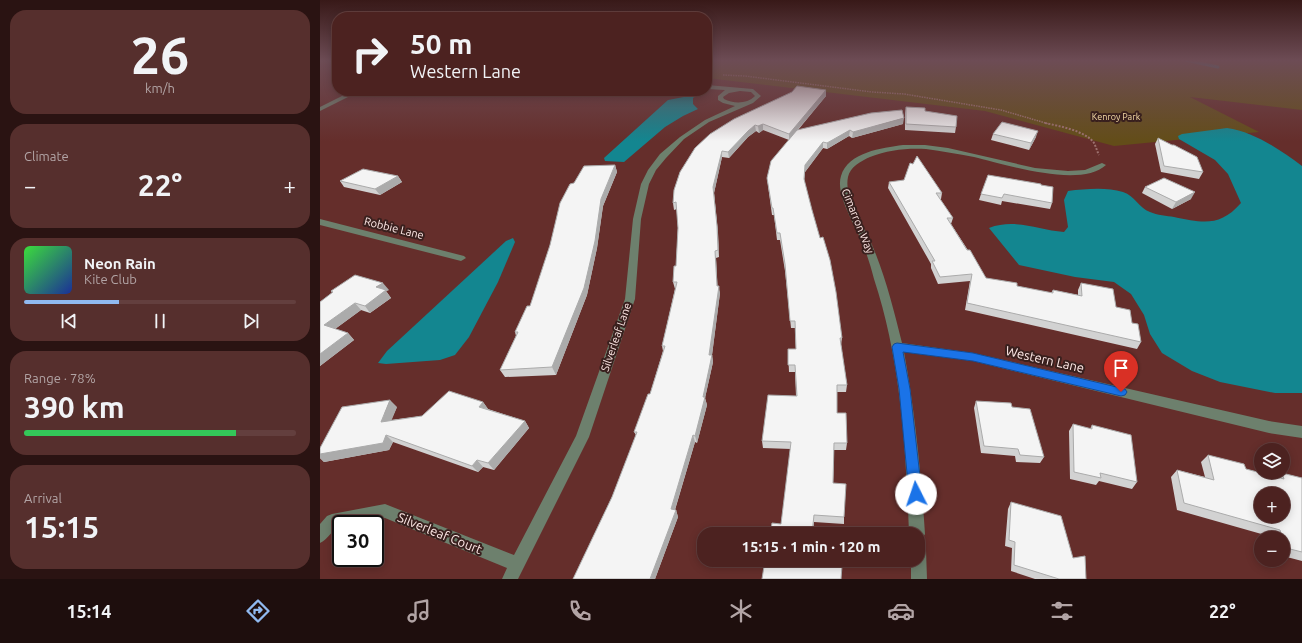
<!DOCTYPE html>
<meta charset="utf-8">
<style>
:root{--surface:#4c2220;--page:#562f2d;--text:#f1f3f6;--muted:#b2a4a5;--line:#633f3e;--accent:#90b9f0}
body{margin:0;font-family:Ubuntu,sans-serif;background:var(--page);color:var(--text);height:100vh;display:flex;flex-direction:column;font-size:15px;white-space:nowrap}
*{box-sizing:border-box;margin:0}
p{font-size:13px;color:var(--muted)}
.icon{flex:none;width:22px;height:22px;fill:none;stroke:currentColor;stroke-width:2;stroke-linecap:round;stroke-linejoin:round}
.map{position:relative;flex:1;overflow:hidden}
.panel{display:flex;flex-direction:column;gap:10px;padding:10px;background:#2a1312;width:320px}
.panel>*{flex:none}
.top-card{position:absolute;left:12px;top:12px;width:380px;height:84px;border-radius:16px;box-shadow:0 2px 10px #0003,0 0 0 1px var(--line);background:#4c2220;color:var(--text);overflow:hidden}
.buttons{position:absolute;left:934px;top:443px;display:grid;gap:8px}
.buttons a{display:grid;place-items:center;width:36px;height:36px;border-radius:50%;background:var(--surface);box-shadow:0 2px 10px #0003,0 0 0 1px var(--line);font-size:20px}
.speed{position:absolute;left:12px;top:515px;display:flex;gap:8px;font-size:20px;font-weight:700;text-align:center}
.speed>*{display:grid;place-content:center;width:52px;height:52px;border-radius:50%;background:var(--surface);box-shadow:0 2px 10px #0003,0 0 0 1px var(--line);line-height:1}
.speed .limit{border:2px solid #111;border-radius:6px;background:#fff;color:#111}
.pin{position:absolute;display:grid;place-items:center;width:34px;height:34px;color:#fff;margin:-41px -17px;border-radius:50% 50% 50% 0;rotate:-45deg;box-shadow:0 0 4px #0007}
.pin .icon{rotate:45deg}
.me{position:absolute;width:44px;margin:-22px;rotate:356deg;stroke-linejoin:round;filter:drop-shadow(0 0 3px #0008)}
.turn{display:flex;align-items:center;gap:14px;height:84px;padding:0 12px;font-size:18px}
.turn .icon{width:52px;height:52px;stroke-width:2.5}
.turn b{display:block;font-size:28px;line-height:34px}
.big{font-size:30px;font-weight:700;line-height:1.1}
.panel .tile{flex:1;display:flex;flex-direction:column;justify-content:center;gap:6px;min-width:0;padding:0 14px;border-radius:16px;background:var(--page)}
.panel .dial{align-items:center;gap:0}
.dial b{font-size:52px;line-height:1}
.song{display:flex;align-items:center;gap:12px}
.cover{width:48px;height:48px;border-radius:6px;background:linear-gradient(135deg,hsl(120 70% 55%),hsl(230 70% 35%))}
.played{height:4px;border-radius:2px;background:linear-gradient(90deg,var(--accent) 35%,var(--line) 35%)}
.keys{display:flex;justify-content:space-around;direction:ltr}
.heat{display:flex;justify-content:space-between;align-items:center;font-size:22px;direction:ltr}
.charge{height:6px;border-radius:3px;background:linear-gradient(90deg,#34c759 78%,var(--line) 0)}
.trip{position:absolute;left:377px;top:527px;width:228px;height:40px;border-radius:16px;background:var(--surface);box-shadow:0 2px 10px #0003,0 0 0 1px var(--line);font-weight:700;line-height:40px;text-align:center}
.tabs{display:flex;height:64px;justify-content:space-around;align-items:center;background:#1e0e0d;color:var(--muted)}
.tabs .icon{width:28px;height:28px}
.tabs .on{color:var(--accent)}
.tabs b{font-size:18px;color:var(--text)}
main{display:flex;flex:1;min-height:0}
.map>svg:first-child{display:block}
.green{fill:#634d19}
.water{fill:#138690}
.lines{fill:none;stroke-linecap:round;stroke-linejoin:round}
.stream{stroke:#138690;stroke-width:3}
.path-far1{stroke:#9d726f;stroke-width:1.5;stroke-dasharray:1.5 1;stroke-linecap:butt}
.path{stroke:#9d726f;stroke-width:2;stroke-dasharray:2 1.5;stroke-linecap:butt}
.minor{fill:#6d806d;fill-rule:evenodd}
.wall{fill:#d2d2d2}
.shaded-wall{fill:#ababab}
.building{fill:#f4f4f4;stroke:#ababab;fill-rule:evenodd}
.route{fill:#1a73e8;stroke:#114b97}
.labels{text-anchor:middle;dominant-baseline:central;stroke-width:4;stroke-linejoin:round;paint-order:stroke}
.far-park-label{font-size:9px;fill:#f8dea9;stroke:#39201e}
.street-label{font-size:11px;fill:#ffe9e7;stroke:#39201e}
.near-street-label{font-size:13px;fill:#ffe9e7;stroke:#39201e}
</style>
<main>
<section class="panel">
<div class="tile dial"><b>26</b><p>km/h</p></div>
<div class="tile"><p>Climate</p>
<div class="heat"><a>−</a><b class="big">22°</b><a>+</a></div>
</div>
<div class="tile">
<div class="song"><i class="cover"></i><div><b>Neon Rain</b><p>Kite Club</p></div></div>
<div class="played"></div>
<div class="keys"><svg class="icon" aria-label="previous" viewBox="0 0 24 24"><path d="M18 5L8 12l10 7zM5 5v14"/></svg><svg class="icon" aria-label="pause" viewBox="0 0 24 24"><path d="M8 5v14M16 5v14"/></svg><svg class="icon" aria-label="next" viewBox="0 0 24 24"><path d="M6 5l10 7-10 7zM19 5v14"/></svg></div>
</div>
<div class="tile"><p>Range · 78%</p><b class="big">390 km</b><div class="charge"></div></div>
<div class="tile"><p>Arrival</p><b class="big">15:15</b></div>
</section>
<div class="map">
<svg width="982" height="579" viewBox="0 0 982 579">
<rect width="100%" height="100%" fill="#652e2b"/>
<path class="green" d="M387,60H982V110L870,97L939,132L794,146L665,111L387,78Z"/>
<g class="water">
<path d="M369,96H376L373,98V104L378,109L363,116L345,127L304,162L285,161L284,158L348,100Z"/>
<path d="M907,128C935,132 960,150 982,166V393H955L900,382L872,371L842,353L830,334L824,315L811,294L794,282L755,277L699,265L669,228C695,218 718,230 744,232L748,227L744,200L748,191C766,189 786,187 803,192C815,196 819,208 830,212C837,215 847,216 854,217C883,223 900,227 921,203L908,174L895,160L859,139L858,136L862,134Z"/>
<path d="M193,238L195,242L178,282L149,337L135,355L120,360L66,364L58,363L67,351L186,241Z"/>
</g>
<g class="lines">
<path class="stream" d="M865,60L898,67"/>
<path class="path-far1" d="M403,75L425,76L552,92L584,94L681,110L729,124"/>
<path class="path" d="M725,123C739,126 766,131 774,143C776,147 777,151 779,155"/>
<g class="minor">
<path d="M387,85L433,89L441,96L433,103L389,122L364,139L346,158L336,170L329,184L321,219L315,299L269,437L198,579H182L187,568L65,518L35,524H21V527C12,528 9,539 0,543V524L7,516L12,514L65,504L194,555L256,436L305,299L313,219L321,184L328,170L340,154L360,137L385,120L415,106L403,103L398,100V96L405,90L387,89ZM420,91L431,92L435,96C427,104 414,104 404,99L403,97L409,93Z"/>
<path d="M32,91H40L0,111V107Z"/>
<path d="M332,91H356C351,94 337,94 332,91Z"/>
<path d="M583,145H605L628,148L715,168L748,171L765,170L782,163L786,165C760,189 684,164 654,157C638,154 622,151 606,149C586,148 568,150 550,157C541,161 530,167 528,177C524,196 540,220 548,236C564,270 573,307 582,343L653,353L949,421L982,426V438L949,433L653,361L584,352C595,412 601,473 605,534L602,539L598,541V534H589C586,449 581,361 554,279C551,267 547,255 543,244C536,226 515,195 521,176C528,152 562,148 583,145Z"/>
<path d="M0,219L144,256L146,258L141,261L0,225Z"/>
<path d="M598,542L603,545L606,550L607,579H591V560H598Z"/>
</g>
</g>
<g class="wall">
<path d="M506,90V96L478,130L583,124L532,138L529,136L507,149L503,148L485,172L484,180L522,338L521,345L527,385L526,392H517V413L527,443L526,450H514L513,483L524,517V524L494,522L493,534H450L461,524L471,449L443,448L442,441L476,396L475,372H469L468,349H476L475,328H471L465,271L460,240H457L454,215H452L447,178L469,140L443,130L439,133L436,131L428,137L409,158L402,157L394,193L398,233L399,257L396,258L397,286L400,293L392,355L393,362L385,398L387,405L377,443L375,442L355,510H356L358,517L335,579H253L292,497L316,435L314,432L330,394L343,351L342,346L355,289L353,282L356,266L358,228L357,209L354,210L353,203L375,148Z"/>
<path d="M586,107L605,111L636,127L635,133L585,130V113Z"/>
<path d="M673,134L716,137L709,150L671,140Z"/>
<path d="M838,138L883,172L879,179L841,172L835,144Z"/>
<path d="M295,165L297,172L283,206L277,248L267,295L236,375L185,377L180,370L196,336L195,332L210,306L254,183Z"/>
<path d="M78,176L82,182L60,195L24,187L20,181Z"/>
<path d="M569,182L622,193L621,199H620L633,218L631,224L666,278L697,286L731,293L733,290L758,295V290L761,283L796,307L812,323L821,342L817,349L645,310L650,281L618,284L611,268V264L568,188Z"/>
<path d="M721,185L732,203L730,209L682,201L681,205L659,200L661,194Z"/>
<path d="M825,187L871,199L852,209L822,193Z"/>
<path d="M69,290L66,291L71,298L50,313L41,310L15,329L28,333L34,340L0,366V302L12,293L11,291Z"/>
<path d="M656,401L692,407L724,457L720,463L696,462L695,456L661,453L654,408Z"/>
<path d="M163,402L168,409L205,421L209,428L174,470L163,467L158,472L73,442L69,450L4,462L0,458V448L77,407L71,420L102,416Z"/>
<path d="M753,424L770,429L772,425L817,482L812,489L779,481L776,485L750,479L749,431Z"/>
<path d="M888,455L926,469L958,477L962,473L982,478V561L963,556V538H952V537L857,510L851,477L857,470L885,477L881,462Z"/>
<path d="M691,502L753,558L766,579H715L691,571L692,548L685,546L688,509Z"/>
</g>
<g class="shaded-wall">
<path d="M506,90V96L469,140V134Z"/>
<path d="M584,118L583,124L532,138L533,132Z"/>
<path d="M443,124V130L439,133L438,126Z"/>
<path d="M435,125L436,131L428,137L409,158L408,152L428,131Z"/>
<path d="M530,130L529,136L507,149V143Z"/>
<path d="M718,131L716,137L709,150L711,143Z"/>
<path d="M503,142V148L485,172L484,186L485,165Z"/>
<path d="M402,151V157L394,193L398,233L399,257L393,187Z"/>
<path d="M295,165L297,172L283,206L277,248L267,295L236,375L232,367L281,199Z"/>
<path d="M78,176L82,182L60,195L55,189Z"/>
<path d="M875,192L871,199L852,209L856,202Z"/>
<path d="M395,251L396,258L398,293L397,286Z"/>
<path d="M63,283L69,290L66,291L71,298L50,313L45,306L56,287Z"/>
<path d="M399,286L400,293L392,355L393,362L385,398L387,405L377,443L375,436L383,397L389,355Z"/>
<path d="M35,303L41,310L11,332L4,325Z"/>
<path d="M28,333L34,340L0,366V354Z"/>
<path d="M70,400L77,407L68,429L61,422Z"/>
<path d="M163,402L168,409L159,407Z"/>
<path d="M205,421L209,428L174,470L168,463Z"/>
<path d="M66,435L73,442L69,450L4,462L0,458V454Z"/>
<path d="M373,435L375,442L353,516L351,509Z"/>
<path d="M157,460L163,467L158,472L152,466Z"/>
<path d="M356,510L358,517L335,579H330Z"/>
</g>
<g class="building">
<path d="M477,86L506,90L469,134L443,124L438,126L435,125L428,131L408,152L402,151L393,187L397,226L398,250L395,251L397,286H399L389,355H392L383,397H385L375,436L373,435L351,509L356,510L330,579H253L292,497L317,432H314L328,394H330L345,346H342L357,282H353L354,266H356L358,228L356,202L353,203L354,190L360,172L375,148L390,134L414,119L472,92Z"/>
<path d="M586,107L605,108V111L637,116L636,127L586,124Z"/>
<path d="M582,110L584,118L533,132L530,130L507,143L503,142L485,165L484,179L492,210L500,238L503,237L510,260L516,292L522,338H520L527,385H517V413H526L527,443H514L513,483L526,484L524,517L494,515L492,534H450L452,523L461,524L471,442L442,441L448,395L477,396L475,365H468V349H476L475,321H470L465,264L460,233H457L453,208H452L447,178L451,161L477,130L551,113Z"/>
<path d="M682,122L718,131L711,143L673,134Z"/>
<path d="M838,138L852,145H854L877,157L883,172L844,166Z"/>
<path d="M597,156L622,193H616L633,218H627L647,250H650L666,278L697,283V286L733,293V290L762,296L761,283L793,289L796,307L810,310L812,323L818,324L821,342L647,303L652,274L620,277L612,261H615L569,182L584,180L590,163L593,164Z"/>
<path d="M295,165L281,199L275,241L264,288L232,367L180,370L198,332H195L207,306H210L230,245L240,203L250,184L254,183L264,166Z"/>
<path d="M43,169L78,176L55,189L20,181Z"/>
<path d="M668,175L721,184V185L733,187L732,203L684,194L682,198L661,194Z"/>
<path d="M844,178L875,192L856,202L825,187Z"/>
<path d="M35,275L63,283L56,287L66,290L45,306L35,303L4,325L28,333L0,354V302L13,292L11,291Z"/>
<path d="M129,391L163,402L159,407L205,421L168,463L157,460L152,466L66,435L63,443L0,454V448L22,407L70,400L61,422L102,416Z"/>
<path d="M656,401L691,403L692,407L710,409L724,457L700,455L698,449L664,446Z"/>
<path d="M753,424L772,429V425L811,435L817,482L780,473L781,478L754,472Z"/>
<path d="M888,455L924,464L926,469L964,479L962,473L982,478V552L966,548L960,530L864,503L857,470L894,480ZM941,494H963V516H941Z"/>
<path d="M691,502L741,516L753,558L765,556L766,579H739L694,565L695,542L689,540Z"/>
<path d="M445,560H490V562L522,566L521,579H442Z"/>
</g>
<linearGradient id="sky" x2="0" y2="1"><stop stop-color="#381918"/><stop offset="0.43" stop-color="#6d4c55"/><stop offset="1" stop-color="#6d4c55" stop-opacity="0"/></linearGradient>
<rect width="982" height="141" fill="url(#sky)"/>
<path class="route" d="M577,343L653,353L801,388L805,389L807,392L805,395L801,396L653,361L583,352L590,389L602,494L600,498L596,500L591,498L589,494L579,389L572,347L574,344Z"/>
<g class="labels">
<g class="far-park-label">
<text x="796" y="117">Kenroy Park</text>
</g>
<g class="street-label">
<text transform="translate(538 221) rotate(68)">Cimarron Way</text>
<text transform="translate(74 228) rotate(14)">Robbie Lane</text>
<text transform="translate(296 337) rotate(-71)">Silverleaf Lane</text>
</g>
<g class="near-street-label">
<text transform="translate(725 359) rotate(13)">Western Lane</text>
<text transform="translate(120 533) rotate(22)">Silverleaf Court</text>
</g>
</g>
</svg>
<div class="buttons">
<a><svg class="icon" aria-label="layers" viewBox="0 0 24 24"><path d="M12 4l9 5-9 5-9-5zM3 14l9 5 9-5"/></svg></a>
<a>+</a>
<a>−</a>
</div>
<div class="speed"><div class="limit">30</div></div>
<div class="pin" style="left:801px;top:392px;background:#d93025"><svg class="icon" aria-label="arrive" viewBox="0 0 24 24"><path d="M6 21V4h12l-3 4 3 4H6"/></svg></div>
<svg class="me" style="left:596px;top:494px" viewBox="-20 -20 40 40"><circle r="19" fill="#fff"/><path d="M0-13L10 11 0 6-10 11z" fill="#1a73e8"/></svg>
<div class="trip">15:15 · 1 min · 120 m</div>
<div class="top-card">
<div class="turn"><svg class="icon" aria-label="right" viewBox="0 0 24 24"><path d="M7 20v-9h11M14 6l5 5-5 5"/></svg><div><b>50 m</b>Western Lane</div></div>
</div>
</div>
</main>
<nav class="tabs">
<b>15:14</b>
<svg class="icon on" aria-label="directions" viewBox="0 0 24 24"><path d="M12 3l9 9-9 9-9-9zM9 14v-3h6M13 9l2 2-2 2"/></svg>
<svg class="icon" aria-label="music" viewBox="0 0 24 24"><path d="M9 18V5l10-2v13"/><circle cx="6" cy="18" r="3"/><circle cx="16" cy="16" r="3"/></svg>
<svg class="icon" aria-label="phone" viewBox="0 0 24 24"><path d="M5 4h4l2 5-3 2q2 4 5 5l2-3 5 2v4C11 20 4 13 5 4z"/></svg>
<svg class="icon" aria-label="climate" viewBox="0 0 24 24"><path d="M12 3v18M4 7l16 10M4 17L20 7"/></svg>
<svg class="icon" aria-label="car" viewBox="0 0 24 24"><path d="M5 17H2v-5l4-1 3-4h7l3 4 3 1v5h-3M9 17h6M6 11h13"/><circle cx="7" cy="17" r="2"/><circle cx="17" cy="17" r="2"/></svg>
<svg class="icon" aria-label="filters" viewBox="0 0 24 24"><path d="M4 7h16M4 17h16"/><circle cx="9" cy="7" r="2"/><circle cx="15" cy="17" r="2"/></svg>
<b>22°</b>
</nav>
